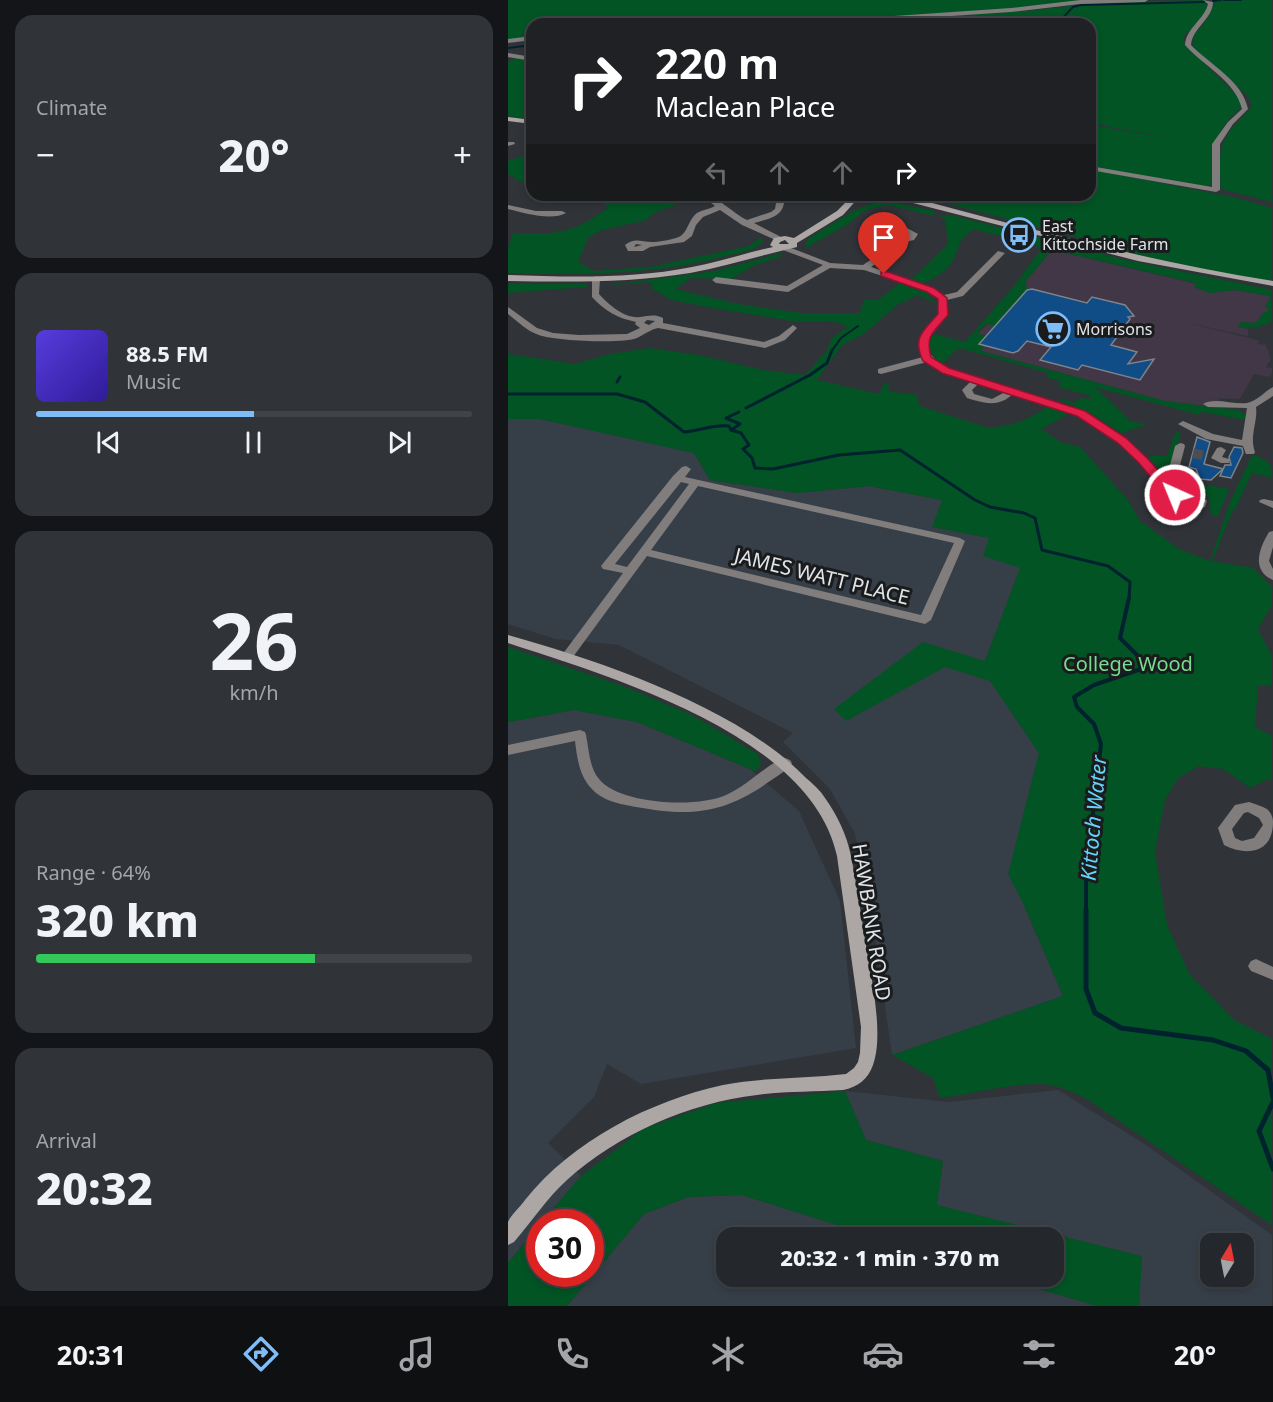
<!DOCTYPE html>
<meta charset="utf-8">
<style>
:root{--surface:#24272b;--page:#303337;--text:#f1f3f6;--muted:#a3a5a9;--line:#414447;--accent:#7fbdf9}
body{margin:0;font-family:"Noto Sans",sans-serif;background:var(--page);color:var(--text);height:100vh;display:flex;flex-direction:column;font-size:22px;white-space:nowrap}
*{box-sizing:border-box;margin:0}
p{font-size:20px;color:var(--muted)}
.icon{flex:none;width:33px;height:33px;fill:none;stroke:currentColor;stroke-width:2;stroke-linecap:round;stroke-linejoin:round}
.map{position:relative;flex:1;overflow:hidden}
.panel{display:flex;flex-direction:column;gap:15px;padding:15px;background:#141518;width:508px}
.panel>*{flex:none}
.banner{position:absolute;left:18px;top:18px;width:570px;height:183px;border-radius:18px;box-shadow:0 3px 9px #0003,0 0 0 2px var(--line);background:#202124;color:#fff;overflow:hidden}
.needle{width:39px;rotate:10deg}
.controls{position:absolute;left:692px;top:1233px;display:grid;gap:12px}
.controls a{display:grid;place-items:center;width:54px;height:54px;border-radius:12px;background:var(--surface);box-shadow:0 3px 9px #0003,0 0 0 2px var(--line);font-size:30px}
.speed{position:absolute;left:18px;top:1209px;display:flex;gap:12px;font-size:30px;font-weight:700;text-align:center}
.speed>*{display:grid;place-content:center;width:78px;height:78px;border-radius:50%;background:var(--surface);box-shadow:0 3px 9px #0003,0 0 0 2px var(--line);line-height:1}
.speed .limit{border:9px solid #d22;background:#fff;color:#111}
.pin{position:absolute;display:grid;place-items:center;width:51px;height:51px;color:#fff;margin:-62px -26px;border-radius:50% 50% 50% 0;rotate:-45deg;box-shadow:0 0 6px #0007}
.pin .icon{rotate:45deg}
.me{position:absolute;width:66px;margin:-33px;rotate:316deg;stroke-linejoin:round;filter:drop-shadow(0 0 4px #0008)}
.turn{display:flex;align-items:center;gap:21px;height:126px;padding:0 30px;font-size:27px}
.turn .icon{width:78px;height:78px;stroke-width:2.5}
.turn b{display:block;font-size:42px;line-height:51px}
.lanes{display:flex;align-items:center;height:57px;padding:0 30px;background:#0003;justify-content:center;gap:30px;direction:ltr}
.lanes .off{opacity:.35}
.big{font-size:45px;font-weight:800;line-height:1.1}
.panel .widget{flex:1;display:flex;flex-direction:column;justify-content:center;gap:9px;min-width:0;padding:0 21px;border-radius:18px;background:var(--page)}
.panel .dial{align-items:center;gap:0}
.dial b{font-size:78px;line-height:1}
.song{display:flex;align-items:center;gap:18px}
.cover{width:72px;height:72px;border-radius:9px;background:linear-gradient(135deg,hsl(250 70% 55%),hsl(250 70% 35%))}
.played{height:6px;border-radius:3px;background:linear-gradient(90deg,var(--accent) 50%,var(--line) 50%)}
.keys{display:flex;justify-content:space-around;direction:ltr}
.heat{display:flex;justify-content:space-between;align-items:center;font-size:33px;direction:ltr}
.charge{height:9px;border-radius:4px;background:linear-gradient(90deg,#34c759 64%,var(--line) 0)}
.trip{position:absolute;left:208px;top:1227px;width:348px;height:60px;border-radius:18px;background:var(--surface);box-shadow:0 3px 9px #0003,0 0 0 2px var(--line);font-weight:800;line-height:60px;text-align:center}
.tabs{display:flex;height:96px;justify-content:space-around;align-items:center;background:#0e1011;color:var(--muted)}
.tabs .icon{width:42px;height:42px}
.tabs .current{color:var(--accent)}
.tabs b{font-size:27px;color:var(--text)}
main{display:flex;flex:1;min-height:0}
.map>svg:first-child{display:block}
.commercial{fill:#413746}
.built{fill:#363e48;fill-rule:evenodd}
.green{fill:#025424}
.lines{fill:none;stroke-linecap:round;stroke-linejoin:round}
.stream-far3{stroke:#00222e;stroke-width:2}
.stream-far2{stroke:#00222e;stroke-width:3}
.stream-far1{stroke:#00222e;stroke-width:4}
.stream{stroke:#00222e;stroke-width:5}
.building{fill:#104c85;stroke:#7e8389;stroke-width:1.5}
.street-tunnel{stroke:#4b4e53;stroke-width:10;stroke-dasharray:10 5;stroke-linecap:butt}
.street{fill:#817d7c;fill-rule:evenodd}
.secondary{fill:#aca7a5;fill-rule:evenodd}
.route{fill:#e11d48;stroke:#92132f;stroke-width:1.5}
.labels{text-anchor:middle;dominant-baseline:central;stroke-width:6;stroke-linejoin:round;paint-order:stroke}
.far-poi-label{font-size:16px;fill:#e1e4e7;stroke:#191b1d;text-anchor:start}
.street-label{font-size:20px;fill:#e1e4e7;stroke:#191b1d}
.park-label{font-size:20px;fill:#77db90;stroke:#191b1d}
.water-label{font-size:21px;font-style:italic;fill:#65d3f9;stroke:#191b1d}
</style>
<main>
<section class="panel">
<div class="widget"><p>Climate</p>
<div class="heat"><a>−</a><b class="big">20°</b><a>+</a></div>
</div>
<div class="widget">
<div class="song"><i class="cover"></i><div><b>88.5 FM</b><p>Music</p></div></div>
<div class="played"></div>
<div class="keys"><svg class="icon" aria-label="previous" viewBox="0 0 24 24"><path d="M18 5L8 12l10 7zM5 5v14"/></svg><svg class="icon" aria-label="pause" viewBox="0 0 24 24"><path d="M8 5v14M16 5v14"/></svg><svg class="icon" aria-label="next" viewBox="0 0 24 24"><path d="M6 5l10 7-10 7zM19 5v14"/></svg></div>
</div>
<div class="widget dial"><b>26</b><p>km/h</p></div>
<div class="widget"><p>Range · 64%</p><b class="big">320 km</b><div class="charge"></div></div>
<div class="widget"><p>Arrival</p><b class="big">20:32</b></div>
</section>
<div class="map">
<svg width="765" height="1306" viewBox="0 0 765 1306">
<rect width="100%" height="100%" fill="#303439"/>
<path class="commercial" d="M544,250L689,284L687,287L702,293L726,290L763,296L758,307L762,308L759,312H756L748,323L733,322L730,327L740,329V336L676,322L741,338L751,341L750,344L758,345L763,359L758,367L764,368V373L762,377L746,374L732,399L702,398L711,399V408L657,401L473,351L469,334L518,289V281Z"/>
<g class="built">
<path d="M0,419H32L186,453L202,480L290,493L361,486L434,500L425,527L482,538L513,568L474,668L531,753L515,903L555,996L384,1055L359,881L347,834L322,789L275,742L285,733L111,645L48,639L0,624Z"/>
<path d="M66,710L129,722L242,769L291,811L332,901L348,1048L133,1084L99,1064L86,1097L40,1143L73,1176L34,1222H32L31,1225L0,1263V722Z"/>
<path d="M550,1090L635,1143L764,1235V1306H631L633,1256L428,1205L435,1161L358,1140L337,1091L441,1102ZM702,1244H735V1276H702Z"/>
<path d="M234,1195L367,1237L219,1238V1276L490,1277L589,1306H59L136,1214L180,1197Z"/>
</g>
<g class="green">
<path d="M0,0H608L528,8L282,24H24V36L0,40Z"/>
<path d="M696,0L701,6L693,21L675,36L677,45L731,97L735,105L718,123L704,145V183L700,187L582,166V125L667,139L582,123V24H324L519,11L594,2Z"/>
<path d="M701,0H764V202L713,189C710,145 711,139 744,107L740,96L686,49L685,36C695,25 703,15 707,1Z"/>
<path d="M9,57L24,60V119L0,116V62Z"/>
<path d="M24,153V188L0,174V161Z"/>
<path d="M582,169L729,198L764,208V281L721,275L604,249L599,245L407,195H582Z"/>
<path d="M40,195H181L193,198L180,200L146,213L138,220L91,231L80,238L70,262L86,271L142,267L241,246L253,237L255,241C248,251 233,252 222,255C149,275 75,275 0,273V249L5,233C48,235 65,234 101,207C84,192 60,200 40,195Z"/>
<path d="M366,203H388L426,211L427,216L380,205L365,208L356,211L340,224L298,248L297,244L301,238L345,211Z"/>
<path d="M443,215L618,260L764,290V322L747,328L730,327L733,322L748,323L756,312H759L761,308L757,307L763,296L726,290L702,293L686,287L688,283L544,250L518,281L517,286L520,287L519,290L487,326L478,324L469,333L479,336L472,344L477,345L473,351L657,401L731,410L739,416L737,420L694,412L691,415L587,387L621,420L638,425L613,433L585,415L552,400L554,398L566,403L572,398L581,399L583,396L550,387L554,382L540,378V373L451,348L434,364C423,356 418,347 425,334L457,342L506,286L533,249L528,245L465,229C448,243 454,244 445,260C439,272 427,278 416,283L404,279L440,244L437,219L431,216Z"/>
<path d="M273,253L274,256L245,266L223,279L183,278L167,289L230,304L294,313H352L356,300H370L392,283L417,292L429,304L410,295L389,305L356,334L334,345L309,380L371,394L377,382L382,387L380,391L409,395L411,405L415,407L478,427C503,428 521,419 541,406L561,414L533,429L552,442L572,447L620,500L632,521L671,549L702,561L722,502L744,455C759,459 764,462 764,478L744,473L727,510H725L704,561L745,568L764,587V605L750,629L764,657V685L750,686L747,727L764,736V780L760,779L742,788L715,769L691,766L670,778L657,800L647,852L659,925L682,975L726,1020L764,1039V1225L579,1099C565,1092 550,1085 535,1084C502,1083 465,1094 432,1098L425,1078L384,1055L555,996L515,903L500,874L531,753L482,681L437,667L338,721L326,709L415,642L477,661L512,568L475,556L481,538L424,527L434,500L361,486L290,493L202,480L186,453L32,419H0V354L67,364L102,354L141,348L191,355L255,370L297,375L318,352L324,338L340,327L325,321L290,322L204,308L164,300L141,287L145,286L142,282L94,286L207,271Z"/>
<path d="M0,283L77,284L79,285V287L0,293Z"/>
<path d="M668,432L673,433L663,465L665,479L662,481L640,457L648,455L659,456Z"/>
<path d="M671,480L721,489L710,516H705L701,507V498L688,489L667,485Z"/>
<path d="M0,647L115,686L184,715L250,754L253,764L247,772L242,769L129,722L66,710L0,722Z"/>
<path d="M337,1091L358,1140L435,1161L429,1205L634,1256L631,1306H589L490,1277L546,1276V1238L367,1237L234,1195L180,1197L136,1214L59,1306H0V1263L31,1225L32,1274H82V1222H34L73,1176L135,1129L208,1103Z"/>
</g>
<g class="lines">
<g class="stream-far3">
<path d="M716,0H733"/>
<path d="M705,1L713,0"/>
<path d="M549,24L565,7L573,5L696,2"/>
<path d="M0,48L24,45"/>
<path d="M323,352L333,338L350,326"/>
</g>
<g class="stream-far2">
<path d="M109,382L112,377"/>
<path d="M0,394H109L137,402L176,432C192,431 205,424 221,426L223,430L233,433L241,445L235,449L244,458L247,468L265,469L331,455L392,450L467,500L482,507L516,513L527,518L534,550L600,566L622,582L621,599"/>
<path d="M238,408L302,375L319,363L324,350"/>
<path d="M223,430L232,424L218,418L231,412"/>
</g>
<path class="stream-far1" d="M578,912V873L593,744L586,724L569,707L566,697L586,685L636,668L635,661L612,638L621,598"/>
<g class="stream">
<path d="M578,910V989L587,1013L613,1028L705,1040L738,1051L760,1070L765,1098"/>
<path d="M765,1102L751,1131L765,1169"/>
</g>
</g>
<g class="building">
<path d="M524,289L579,303L584,297L617,305L626,316L620,317L622,319L603,345L629,352L620,364L646,359L632,380L574,365L570,370L532,360L543,347L519,341L510,351L505,353L471,344L519,290Z"/>
<path d="M689,437L702,442L696,464L715,469L703,480L692,479L688,469L681,467Z"/>
<path d="M726,447L734,448L735,453L723,478L712,476L717,465H723L721,457Z"/>
</g>
<g class="lines">
<path class="street-tunnel" d="M685,453L698,456"/>
<g class="street">
<path d="M572,0H640L637,2L572,4L503,12L324,24H295L298,22L503,8Z"/>
<path d="M695,0L705,2C705,19 684,28 683,45C702,65 734,80 740,109L725,124L712,144V190L708,192L582,170V166L704,187V144L720,122L734,109C727,80 695,66 677,45C678,28 696,20 700,4Z"/>
<path d="M24,36V40L0,43V39Z"/>
<path d="M0,53L24,57V61L0,57Z"/>
<path d="M0,142H6L7,144L0,146Z"/>
<path d="M193,195C210,195 224,213 239,220L263,212L267,209L268,203L261,202V195H279L284,199L276,203C274,218 258,219 246,223L277,239L270,241L234,225L212,210L195,217L188,225L184,236L176,242L142,247L135,251H120L117,245C127,237 133,242 144,242C151,242 161,240 168,238C180,235 179,221 189,213C194,210 202,209 207,206ZM128,244L134,245L126,247Z"/>
<path d="M0,205L28,211H54L58,213C44,221 15,213 0,209Z"/>
<path d="M371,222L395,226L410,234L406,240L397,242L363,267C388,275 414,281 436,295L449,292L490,251L497,253L455,296L439,300C443,333 392,341 441,368L576,411L618,439L639,458L660,482L663,479L661,469L667,446L672,443L676,444L677,446L671,469L673,479L667,487L673,490C683,487 693,493 699,501L697,507L681,512L665,506L661,497L664,494L653,487L631,462L610,443L570,415L505,394C490,408 476,403 459,398L454,390L463,381L435,372L419,362L373,374L370,373V369L415,357C402,339 424,329 430,314C432,309 431,304 431,299L419,292L393,282L356,270L322,268L280,292L208,283L204,280L208,277L279,286L315,265L275,250V246H278L322,263L355,265L389,242L361,233L363,223ZM369,227L386,228L401,235L394,238L368,230ZM471,383L497,392L484,399L466,394L464,390ZM678,495L685,497L688,503L681,505L673,502L672,498Z"/>
<path d="M88,276L92,279L91,294C101,305 117,319 132,317C141,316 146,314 155,318V323L256,342L271,336L285,325L289,328L277,340L257,348L150,328C142,330 137,334 129,338C116,344 46,341 31,335C19,331 10,322 0,314V307L29,328L45,333L71,335L119,334L132,328L127,324L128,322C109,318 97,311 84,297V279ZM139,320L147,321L141,325L136,323Z"/>
<path d="M765,387V396L748,407C750,422 741,436 747,452L746,454H738L735,446L698,439L670,424L675,421L705,434L734,440L739,408L700,407L695,404C706,397 726,405 739,403C751,400 756,392 765,387Z"/>
<path d="M713,447L718,450L714,457L721,459V463H713L703,458L709,448Z"/>
<path d="M178,466L183,469L177,477L452,538L457,541L423,620L417,624L139,556L62,661H54L52,658L54,655L115,573L95,569L93,566L165,476L174,467ZM173,482L181,484L119,567L107,564ZM190,486L446,543L413,615L143,550Z"/>
<path d="M756,499L765,501V508L751,502L752,500Z"/>
<path d="M765,531V547L761,561L765,569V580C742,570 752,547 761,532Z"/>
<path d="M72,730L77,732L78,735C81,749 81,767 91,779C112,805 190,808 218,795C238,786 255,768 273,759C277,757 277,758 282,760L284,763C278,772 264,779 255,786C211,815 179,816 128,807C112,804 94,801 83,788C71,775 69,757 67,741L0,755V745Z"/>
<path d="M741,802C747,804 754,806 759,809C763,813 765,817 765,822C765,853 740,857 716,845L710,828L727,805ZM740,812L751,818L755,825L746,838L734,841L727,838L724,829L736,813Z"/>
<path d="M748,959L765,967V980L743,971L740,966L743,961Z"/>
</g>
<g class="secondary">
<path d="M0,117L24,120V124L0,121Z"/>
<path d="M345,195H353L335,215L289,243V247C254,255 218,266 182,273C122,283 61,282 0,281V275C61,277 124,279 184,267C211,262 238,253 265,247L262,245L266,238L277,236L286,238L329,211ZM277,240L281,244H271L272,242Z"/>
<path d="M390,195H400L413,200C529,231 645,262 765,281V286L630,261L405,203L370,200L366,198L370,196L394,198Z"/>
<path d="M0,635C93,661 231,708 298,778C305,784 312,790 317,798C329,815 339,835 343,856C348,881 352,907 356,933C361,967 377,1032 365,1065C360,1079 350,1087 335,1090C307,1092 277,1091 249,1095C181,1103 110,1134 59,1180C39,1198 24,1221 6,1242L0,1245C0,1238 0,1228 0,1222C3,1215 12,1207 17,1200C64,1141 142,1101 215,1085C256,1077 297,1079 338,1074L346,1068L350,1062L352,1053L353,1027L329,856C303,735 103,677 0,643Z"/>
</g>
</g>
<path class="route" d="M373,272H380L426,288L439,298L440,315C426,332 417,334 423,357L441,368L577,411L618,438L639,458L661,483L674,491V496L663,498L662,493L652,488L631,463L610,443L569,416L434,373L415,361C404,338 415,331 430,314V299L419,292L373,276Z"/>
<defs>
<g id="bus-ring" transform="scale(1.725)"><circle r="9.5" fill="#191b1d" stroke="#7fbdf9" stroke-width="1.5"/><path d="M-5-6H5V4H4V6H2V4H-2V6H-4V4H-5ZM-3.5-4V0h7V-4ZM-3.5 1.2v1.5H-2V1.2ZM2 1.2v1.5H3.5V1.2Z" fill="#7fbdf9"/></g>
<g id="supermarket-ring" transform="scale(1.725)"><circle r="9.5" fill="#191b1d" stroke="#7fbdf9" stroke-width="1.5"/><path d="M-6-5.5h2.5l.6 2H6L4.5 2H-2.5L-4.4-4H-6ZM-1.5 3.2a1.3 1.3 0 1 0 .1 0ZM3 3.2a1.3 1.3 0 1 0 .1 0Z" fill="#7fbdf9"/></g>
</defs>
<g fill-rule="evenodd">
<use href="#bus-ring" x="511" y="235"/>
<use href="#supermarket-ring" x="545" y="329"/>
</g>
<g class="labels">
<g class="far-poi-label">
<text x="534" y="226">East<tspan x="534" dy="18">Kittochside Farm</tspan></text>
<text x="568" y="329">Morrisons</text>
</g>
<g class="street-label">
<text transform="translate(314 576) rotate(14)">JAMES WATT PLACE</text>
<text transform="translate(364 922) rotate(81)">HAWBANK ROAD</text>
</g>
<g class="park-label">
<text x="620" y="663">College Wood</text>
</g>
<g class="water-label">
<text transform="translate(585 818) rotate(-85)">Kittoch Water</text>
</g>
</g>
</svg>
<div class="controls">
<a><svg class="needle" viewBox="-14 -14 28 28"><path d="M0-13l5 13h-10z" fill="#e53935"/><path d="M0 13l5-13h-10z" fill="#a3a5a9"/></svg></a>
</div>
<div class="speed"><div class="limit">30</div></div>
<div class="pin" style="left:376px;top:274px;background:#d93025"><svg class="icon" aria-label="arrive" viewBox="0 0 24 24"><path d="M6 21V4h12l-3 4 3 4H6"/></svg></div>
<svg class="me" style="left:667px;top:495px" viewBox="-20 -20 40 40"><circle r="17" fill="#e11d48" stroke="#fff" stroke-width="3"/><path d="M0-11L8 9 0 5-8 9z" fill="#fff"/></svg>
<div class="trip">20:32 · 1 min · 370 m</div>
<div class="banner">
<div class="turn"><svg class="icon" aria-label="right" viewBox="0 0 24 24"><path d="M7 20v-9h11M14 6l5 5-5 5"/></svg><div><b>220 m</b>Maclean Place</div></div>
<div class="lanes"><svg class="icon off" aria-label="left" viewBox="0 0 24 24"><path d="M17 20v-9H6M10 6l-5 5 5 5"/></svg><svg class="icon off" aria-label="ahead" viewBox="0 0 24 24"><path d="M12 20V5M6 11l6-6 6 6"/></svg><svg class="icon off" aria-label="ahead" viewBox="0 0 24 24"><path d="M12 20V5M6 11l6-6 6 6"/></svg><svg class="icon" aria-label="right" viewBox="0 0 24 24"><path d="M7 20v-9h11M14 6l5 5-5 5"/></svg></div>
</div>
</div>
</main>
<nav class="tabs">
<b>20:31</b>
<svg class="icon current" aria-label="directions" viewBox="0 0 24 24"><path d="M12 3l9 9-9 9-9-9zM9 14v-3h6M13 9l2 2-2 2"/></svg>
<svg class="icon" aria-label="music" viewBox="0 0 24 24"><path d="M9 18V5l10-2v13"/><circle cx="6" cy="18" r="3"/><circle cx="16" cy="16" r="3"/></svg>
<svg class="icon" aria-label="phone" viewBox="0 0 24 24"><path d="M5 4h4l2 5-3 2q2 4 5 5l2-3 5 2v4C11 20 4 13 5 4z"/></svg>
<svg class="icon" aria-label="climate" viewBox="0 0 24 24"><path d="M12 3v18M4 7l16 10M4 17L20 7"/></svg>
<svg class="icon" aria-label="car" viewBox="0 0 24 24"><path d="M5 17H2v-5l4-1 3-4h7l3 4 3 1v5h-3M9 17h6M6 11h13"/><circle cx="7" cy="17" r="2"/><circle cx="17" cy="17" r="2"/></svg>
<svg class="icon" aria-label="filters" viewBox="0 0 24 24"><path d="M4 7h16M4 17h16"/><circle cx="9" cy="7" r="2"/><circle cx="15" cy="17" r="2"/></svg>
<b>20°</b>
</nav>
